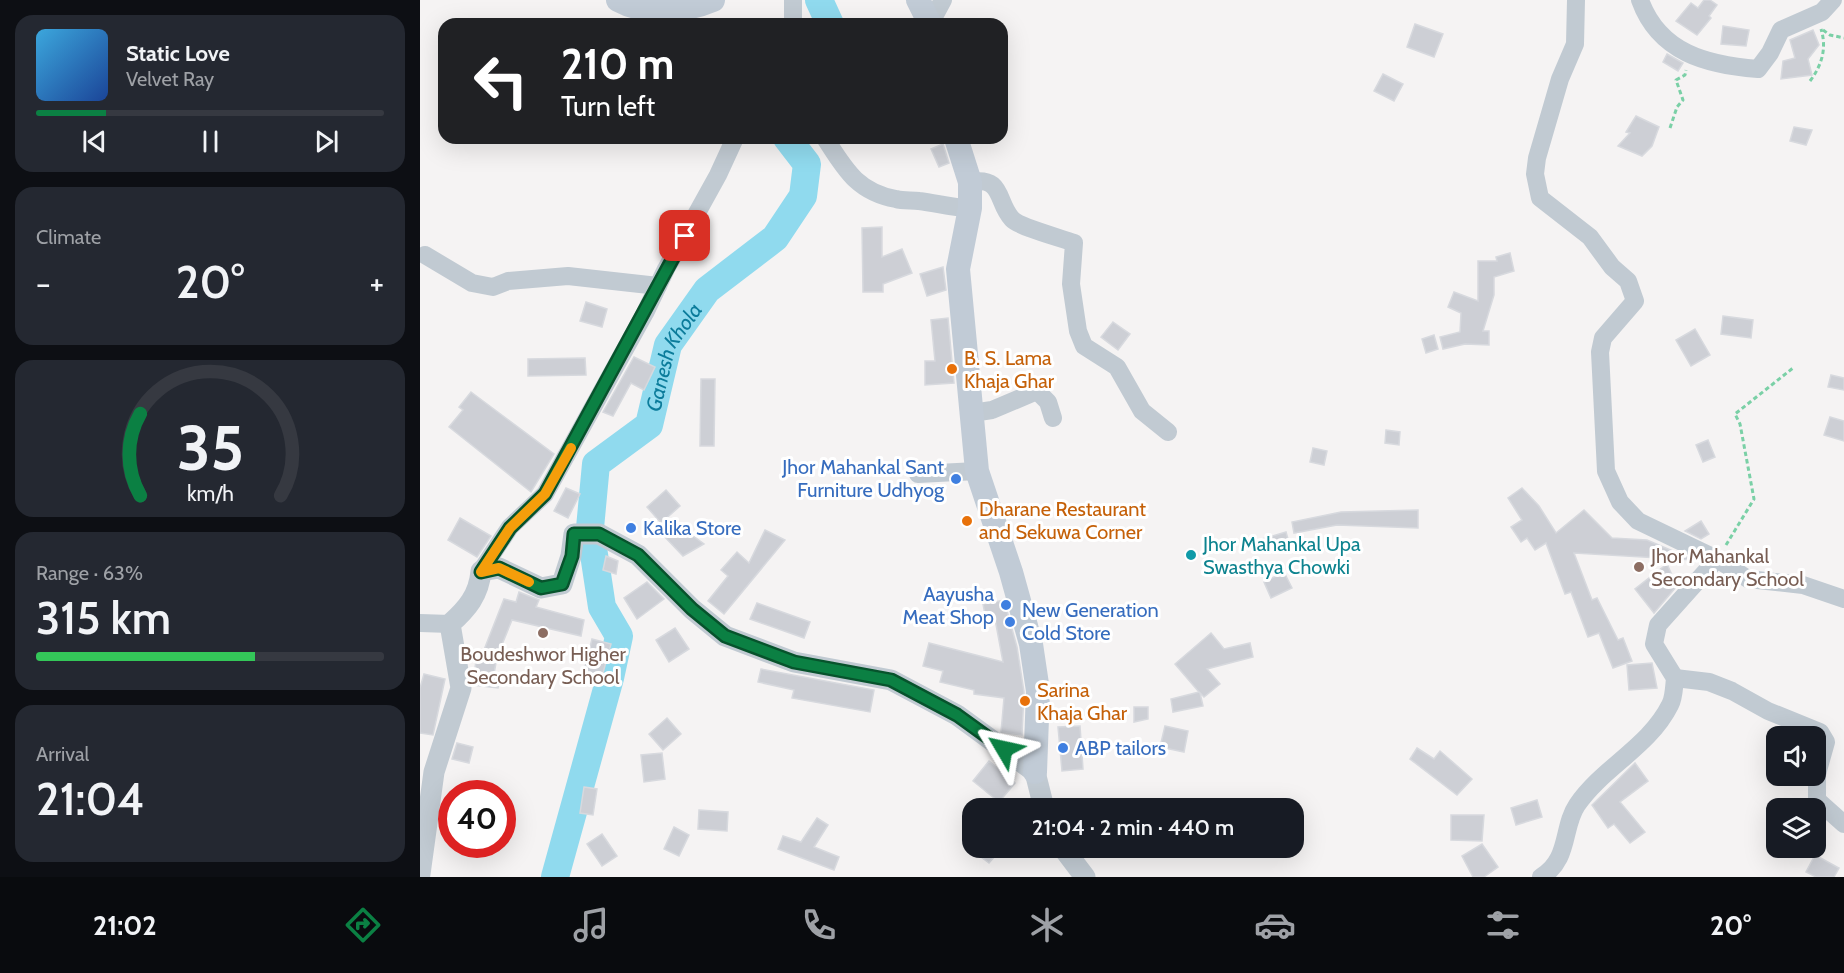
<!DOCTYPE html>
<meta charset="utf-8">
<style>
:root{--surface:#171b24;--page:#242831;--text:#f1f3f6;--muted:#9ea1a6;--line:#363941;--accent:#0b8043}
body{margin:0;font-family:Cabin,sans-serif;background:var(--page);color:var(--text);height:100vh;display:flex;flex-direction:column;font-size:22px;white-space:nowrap}
*{box-sizing:border-box;margin:0}
p{font-size:20px;color:var(--muted)}
.icon{flex:none;width:33px;height:33px;fill:none;stroke:currentColor;stroke-width:2;stroke-linecap:round;stroke-linejoin:round}
.map{position:relative;flex:1;overflow:hidden}
.panel{display:flex;flex-direction:column;gap:15px;padding:15px;background:#0d0f14;width:420px}
.panel>*{flex:none}
.top-card{position:absolute;left:18px;top:18px;width:570px;height:126px;border-radius:18px;box-shadow:0 6px 24px #0002;background:#202124;color:#fff;overflow:hidden}
.fabs{position:absolute;left:1346px;top:726px;display:grid;gap:12px}
.fabs a{display:grid;place-items:center;width:60px;height:60px;border-radius:12px;background:var(--surface);box-shadow:0 6px 24px #0002;font-size:30px}
.speed{position:absolute;left:18px;top:780px;display:flex;gap:12px;font-size:30px;font-weight:700;text-align:center}
.speed>*{display:grid;place-content:center;width:78px;height:78px;border-radius:50%;background:var(--surface);box-shadow:0 6px 24px #0002;line-height:1}
.speed .limit{border:9px solid #d22;background:#fff;color:#111}
.pin{position:absolute;display:grid;place-items:center;width:51px;height:51px;color:#fff;margin:-26px;border-radius:12px;box-shadow:0 3px 9px #0006}
.me{position:absolute;width:66px;margin:-33px;rotate:306deg;stroke-linejoin:round;filter:drop-shadow(0 0 4px #0008)}
.turn{display:flex;align-items:center;gap:21px;height:126px;padding:0 24px;font-size:27px}
.turn .icon{width:78px;height:78px;stroke-width:2.5}
.turn b{display:block;font-size:42px;line-height:51px}
.big{font-size:45px;font-weight:600;line-height:1.1}
.panel .tile{flex:1;display:flex;flex-direction:column;justify-content:center;gap:9px;min-width:0;padding:0 21px;border-radius:18px;background:var(--page)}
.panel .dial{align-items:center;gap:0}
.dial svg{height:156px;overflow:visible;fill:none;stroke:var(--line);stroke-width:7;stroke-linecap:round;text-anchor:middle}
.dial text{fill:var(--text);stroke:none}
.song{display:flex;align-items:center;gap:18px}
.cover{width:72px;height:72px;border-radius:9px;background:linear-gradient(135deg,hsl(200 70% 55%),hsl(220 70% 35%))}
.played{height:6px;border-radius:3px;background:linear-gradient(90deg,var(--accent) 20%,var(--line) 20%)}
.keys{display:flex;justify-content:space-around;direction:ltr}
.heat{display:flex;justify-content:space-between;align-items:center;font-size:33px;direction:ltr}
.charge{height:9px;border-radius:4px;background:linear-gradient(90deg,#34c759 63%,var(--line) 0)}
.trip{position:absolute;left:542px;top:798px;width:342px;height:60px;border-radius:18px;background:var(--surface);box-shadow:0 6px 24px #0002;font-weight:600;line-height:60px;text-align:center}
.tab-bar{display:flex;height:96px;justify-content:space-around;align-items:center;background:#090b0e;color:var(--muted)}
.tab-bar .icon{width:42px;height:42px}
.tab-bar .on{color:var(--accent)}
.tab-bar b{font-size:27px;color:var(--text)}
main{display:flex;flex:1;min-height:0}
.map>svg:first-child{display:block}
.lines{fill:none;stroke-linecap:round;stroke-linejoin:round}
.river{stroke:#90daee;stroke-width:28}
.building{fill:#cdcfd5;stroke:#d7d9de;stroke-width:1.5}
.path{stroke:#7ad0a6;stroke-width:3;stroke-dasharray:4.5 3;stroke-linecap:butt}
.minor{stroke:#c1cad2;stroke-width:18}
.tertiary{stroke:#c1cad2;stroke-width:21}
.secondary{stroke:#c1cbd6;stroke-width:24}
.route-casing{stroke:#07532c;stroke-width:15}
.route{stroke:#0b8043;stroke-width:10}
.slow{stroke:#f59e0b;stroke-width:10}
.food-dot{fill:#e8710a;stroke:#fff;stroke-width:2}
.shop-dot{fill:#3f7fe0;stroke:#fff;stroke-width:2}
.culture-dot{fill:#0f9aa8;stroke:#fff;stroke-width:2}
.education-dot{fill:#8d6e63;stroke:#fff;stroke-width:2}
.labels{text-anchor:middle;dominant-baseline:central;stroke-width:6;stroke-linejoin:round;paint-order:stroke}
.food-label{font-size:20px;fill:#c56008;stroke:#fff;text-anchor:start}
.shop-label{font-size:20px;fill:#366cbe;stroke:#fff;text-anchor:start}
.culture-label{font-size:20px;fill:#0d838f;stroke:#fff;text-anchor:start}
.education-label{font-size:20px;fill:#785e54;stroke:#fff;text-anchor:start}
.water-label{font-size:21px;font-style:italic;fill:#0c7c9b;stroke:#fff}
</style>
<main>
<section class="panel">
<div class="tile">
<div class="song"><i class="cover"></i><div><b>Static Love</b><p>Velvet Ray</p></div></div>
<div class="played"></div>
<div class="keys"><svg class="icon" aria-label="previous" viewBox="0 0 24 24"><path d="M18 5L8 12l10 7zM5 5v14"/></svg><svg class="icon" aria-label="pause" viewBox="0 0 24 24"><path d="M8 5v14M16 5v14"/></svg><svg class="icon" aria-label="next" viewBox="0 0 24 24"><path d="M6 5l10 7-10 7zM19 5v14"/></svg></div>
</div>
<div class="tile"><p>Climate</p>
<div class="heat"><a>−</a><b class="big">20°</b><a>+</a></div>
</div>
<div class="tile dial"><svg viewBox="0 0 100 80">
<path d="M14 69A42 42 0 1 1 86 69"/>
<path d="M14 69A42 42 0 0 1 14 27" stroke="#0b8043"/>
<text x="50" y="56" font-size="32" font-weight="700">35</text>
<text x="50" y="72" font-size="11">km/h</text>
</svg></div>
<div class="tile"><p>Range · 63%</p><b class="big">315 km</b><div class="charge"></div></div>
<div class="tile"><p>Arrival</p><b class="big">21:04</b></div>
</section>
<div class="map">
<svg width="1424" height="877" viewBox="0 0 1424 877">
<rect width="100%" height="100%" fill="#f5f3f3"/>
<g class="lines">
<g class="river">
<path d="M399,0L410,24"/>
<path id="s1" d="M135,877L190,678L199,636L182,607L170,528L176,464L229,425L248,345L287,290L355,238L383,196L387,164L367,138"/>
</g>
</g>
<g class="building">
<path d="M1284,0H1290L1297,5L1289,16L1291,18L1277,35L1256,21L1271,3L1278,8Z"/>
<path d="M995,24L1023,34L1014,57L987,47Z"/>
<path d="M1303,26L1329,30L1326,46L1301,44Z"/>
<path d="M1393,30L1399,45L1388,59L1392,75L1361,79L1363,61L1375,58L1370,40Z"/>
<path d="M1247,54L1263,63L1258,71L1243,62Z"/>
<path d="M963,74L983,84L974,101L954,91Z"/>
<path d="M1216,116L1239,127L1232,146L1222,156L1198,146L1210,133L1206,132Z"/>
<path d="M1374,127L1392,130L1386,145L1370,141Z"/>
<path d="M523,144L529,163L519,167L511,149Z"/>
<path d="M462,227V257L482,249L492,273L463,284V292H443L442,228Z"/>
<path d="M1090,253L1094,271L1074,277V295L1063,331H1069V345L1045,344L1023,349L1020,337L1040,332L1041,313L1028,307L1034,292L1058,301V261H1077L1076,257Z"/>
<path d="M523,267L526,290L507,296L500,274Z"/>
<path d="M166,302L187,309L182,327L160,321Z"/>
<path d="M1303,316L1333,320L1331,338L1301,334Z"/>
<path d="M528,318L534,383L505,385V361H515L511,320Z"/>
<path d="M693,322L710,334L698,350L681,337Z"/>
<path d="M1275,329L1290,355L1271,366L1256,340Z"/>
<path d="M1014,335L1018,349L1006,353L1002,339Z"/>
<path d="M214,357L235,367L224,390L211,383L193,416L183,412Z"/>
<path d="M165,358L166,375L108,376V359Z"/>
<path d="M1411,375L1424,378V390L1408,387Z"/>
<path d="M281,379H295L294,446H280Z"/>
<path d="M51,392L134,454L111,492L29,427L43,410L39,407Z"/>
<path d="M1410,417L1424,421V441L1404,435Z"/>
<path d="M966,430L980,432L979,445L965,443Z"/>
<path d="M1288,440L1295,457L1283,462L1276,445Z"/>
<path d="M893,448L907,451L904,465L890,462Z"/>
<path d="M146,488L160,494L148,518L134,511Z"/>
<path d="M1102,488L1119,506L1136,533L1164,510L1192,538L1227,540L1274,560L1154,553L1172,600L1177,598L1198,640L1203,638L1212,661L1193,668L1179,633L1168,637L1151,592L1145,594L1126,543L1115,550L1107,538L1101,542L1091,527L1102,520L1088,498Z"/>
<path d="M246,490L260,506L241,523L227,507Z"/>
<path d="M998,510V528L917,525L874,533L872,522L921,512Z"/>
<path d="M40,518L71,536L57,557L28,540Z"/>
<path d="M1281,521L1289,534L1281,539L1265,531Z"/>
<path d="M250,522L267,535L269,533L284,544L263,556L241,533Z"/>
<path d="M345,530L365,540L304,614L288,601L308,576L301,570L317,552L329,563Z"/>
<path d="M866,532L870,546L847,553L842,539Z"/>
<path d="M186,556L198,561L196,574L183,570Z"/>
<path d="M1247,564L1257,586L1234,613L1215,589Z"/>
<path d="M864,572L872,588L851,598L844,582Z"/>
<path d="M227,582L244,599L217,619L204,598Z"/>
<path d="M99,592L119,600L116,607L164,620L161,636L92,620L77,657L74,674L80,675L78,688L53,685L56,660H60L84,599L96,602Z"/>
<path d="M584,600L597,647L604,692L602,735L581,732L584,698L554,694V690L520,682L523,671L503,666L509,643L583,662L575,619L566,620L563,604Z"/>
<path d="M337,603L390,622L384,638L330,619Z"/>
<path d="M255,628L269,649L249,662L236,640Z"/>
<path d="M791,633L804,649L830,643L833,657L787,669L800,684L784,697L780,693L783,706L753,712L751,699L779,692L755,664Z"/>
<path d="M172,639L191,644L181,680L163,675Z"/>
<path d="M1232,663L1237,688L1209,690L1207,665Z"/>
<path d="M341,669L454,690L450,712L372,698L374,690L338,682Z"/>
<path d="M4,674L25,679L13,735L0,733V688Z"/>
<path d="M714,707H728V719L714,722Z"/>
<path d="M247,718L261,734L243,750L229,734Z"/>
<path d="M660,726L663,769L642,771L638,727Z"/>
<path d="M745,726L768,731L764,752L740,747Z"/>
<path d="M37,743L53,747L49,763L32,759Z"/>
<path d="M997,748L1014,759L1020,751L1052,779L1037,795L990,759Z"/>
<path d="M242,753L245,779L224,782L221,755Z"/>
<path d="M569,761L595,783L579,802L553,781Z"/>
<path d="M1215,763L1228,781L1200,802L1225,832L1210,843L1194,824L1188,828L1172,805Z"/>
<path d="M164,787L177,789L173,815L160,813Z"/>
<path d="M1117,800L1122,817L1096,825L1091,808Z"/>
<path d="M279,810L308,812L307,831L278,829Z"/>
<path d="M1031,815H1064L1062,841L1031,840Z"/>
<path d="M397,818L408,825L394,847L419,857L414,870L358,849L363,836L381,842Z"/>
<path d="M254,827L269,835L259,856L244,849Z"/>
<path d="M182,834L197,856L182,866L167,844Z"/>
<path d="M1062,844L1078,867L1064,877H1053L1042,856Z"/>
<path d="M549,848H582L569,863Z"/>
<path d="M1395,855L1419,868L1414,877H1396L1386,872Z"/>
</g>
<g class="lines">
<g class="path">
<path d="M1403,30L1410,35L1424,38"/>
<path d="M1390,81C1402,65 1407,48 1401,29"/>
<path d="M1250,128L1257,107L1263,100L1256,80L1265,75L1266,70"/>
<path d="M1306,545L1334,499L1320,424L1315,414L1373,368"/>
</g>
<g class="minor">
<path d="M373,0V24"/>
<path d="M1156,0L1155,44L1140,79L1117,158L1115,174L1120,198L1170,237L1192,267L1208,281L1215,301L1183,338L1180,352L1186,471L1200,502L1218,521L1297,559L1328,579L1383,585L1424,599"/>
<path d="M1220,0C1239,53 1287,65 1338,69L1350,53L1361,30L1402,12L1413,0"/>
<path d="M510,24L523,0"/>
<path d="M405,138C425,169 437,192 476,199C483,201 492,200 499,201C517,203 531,208 550,208"/>
<path d="M550,182C584,176 576,202 592,219C599,227 641,238 654,243L651,284L658,331L664,346L697,367L722,411L748,432"/>
<path d="M5,255L52,283L73,287L88,281L148,276L238,286"/>
<path d="M552,413L572,410L617,391L628,402L633,418"/>
<path d="M498,474L557,471"/>
<path d="M61,571L90,527L125,494L225,313L246,269L298,175L315,138"/>
<path d="M0,623L30,624"/>
<path d="M1255,678L1289,682L1312,691L1348,711L1400,732L1406,742L1397,774V800L1424,824"/>
<path d="M1121,877C1150,860 1142,827 1157,805C1183,767 1229,747 1250,705C1254,698 1254,687 1255,678L1234,644L1238,625L1297,559"/>
</g>
<g class="tertiary">
<path d="M643,848L665,877"/>
<path d="M0,874L14,772L41,688L30,624C47,609 59,595 61,571L79,568L121,588L142,584L151,556L154,534H179L218,555L272,609L305,636L374,662L471,680L537,715L615,772L624,808"/>
</g>
<g class="secondary">
<path d="M198,0C225,15 265,12 293,0"/>
<path d="M498,0L510,24"/>
<path d="M536,138L550,182V208L538,269L557,471L591,572L611,644L618,691L615,772"/>
</g>
</g>
<g class="lines">
<g class="route-casing">
<path id="route" d="M265,236L125,494L90,528L61,572L79,568L121,588L142,584L152,556L154,534H179L218,555L272,609L305,636L374,662L471,680L537,715L584,749"/>
</g>
<use href="#route" class="route"/>
<path class="slow" d="M109,582L79,568L61,572L90,528L125,494L151,448"/>
</g>
<g class="food-dot">
<circle cx="532" cy="369" r="6"/>
<circle cx="547" cy="521" r="6"/>
<circle cx="605" cy="701" r="6"/>
</g>
<g class="shop-dot">
<circle cx="536" cy="479" r="6"/>
<circle cx="211" cy="528" r="6"/>
<circle cx="586" cy="605" r="6"/>
<circle cx="590" cy="622" r="6"/>
<circle cx="643" cy="748" r="6"/>
</g>
<circle class="culture-dot" cx="771" cy="555" r="6"/>
<g class="education-dot">
<circle cx="1219" cy="567" r="6"/>
<circle cx="123" cy="633" r="6"/>
</g>
<g class="labels">
<g class="food-label">
<text x="544" y="358">B. S. Lama<tspan x="544" dy="23">Khaja Ghar</tspan></text>
<text x="559" y="509">Dharane Restaurant<tspan x="559" dy="23">and Sekuwa Corner</tspan></text>
<text x="617" y="690">Sarina<tspan x="617" dy="23">Khaja Ghar</tspan></text>
</g>
<g class="shop-label">
<text x="524" y="467" text-anchor="end">Jhor Mahankal Sant<tspan x="524" dy="23">Furniture Udhyog</tspan></text>
<text x="223" y="528">Kalika Store</text>
<text x="574" y="594" text-anchor="end">Aayusha<tspan x="574" dy="23">Meat Shop</tspan></text>
<text x="602" y="610">New Generation<tspan x="602" dy="23">Cold Store</tspan></text>
<text x="655" y="748">ABP tailors</text>
</g>
<g class="culture-label">
<text x="783" y="544">Jhor Mahankal Upa<tspan x="783" dy="23">Swasthya Chowki</tspan></text>
</g>
<g class="education-label">
<text x="1231" y="556">Jhor Mahankal<tspan x="1231" dy="23">Secondary School</tspan></text>
<text x="123" y="654" text-anchor="middle">Boudeshwor Higher<tspan x="123" dy="23">Secondary School</tspan></text>
</g>
<g class="water-label">
<text stroke="none"><textPath href="#s1" startOffset="566">Ganesh Khola</textPath></text>
</g>
</g>
</svg>
<div class="fabs">
<a><svg class="icon" aria-label="sound" viewBox="0 0 24 24"><path d="M4 9h4l5-4v14l-5-4H4zM17 9q2 3 0 6"/></svg></a>
<a><svg class="icon" aria-label="layers" viewBox="0 0 24 24"><path d="M12 4l9 5-9 5-9-5zM3 14l9 5 9-5"/></svg></a>
</div>
<div class="speed"><div class="limit">40</div></div>
<div class="pin" style="left:265px;top:236px;background:#d93025"><svg class="icon" aria-label="arrive" viewBox="0 0 24 24"><path d="M6 21V4h12l-3 4 3 4H6"/></svg></div>
<svg class="me" style="left:584px;top:749px" viewBox="-20 -20 40 40"><path d="M0-17L14 15 0 8-14 15z" fill="#0b8043" stroke="#fff" stroke-width="4"/></svg>
<div class="trip">21:04 · 2 min · 440 m</div>
<div class="top-card">
<div class="turn"><svg class="icon" aria-label="left" viewBox="0 0 24 24"><path d="M17 20v-9H6M10 6l-5 5 5 5"/></svg><div><b>210 m</b>Turn left</div></div>
</div>
</div>
</main>
<nav class="tab-bar">
<b>21:02</b>
<svg class="icon on" aria-label="directions" viewBox="0 0 24 24"><path d="M12 3l9 9-9 9-9-9zM9 14v-3h6M13 9l2 2-2 2"/></svg>
<svg class="icon" aria-label="music" viewBox="0 0 24 24"><path d="M9 18V5l10-2v13"/><circle cx="6" cy="18" r="3"/><circle cx="16" cy="16" r="3"/></svg>
<svg class="icon" aria-label="phone" viewBox="0 0 24 24"><path d="M5 4h4l2 5-3 2q2 4 5 5l2-3 5 2v4C11 20 4 13 5 4z"/></svg>
<svg class="icon" aria-label="climate" viewBox="0 0 24 24"><path d="M12 3v18M4 7l16 10M4 17L20 7"/></svg>
<svg class="icon" aria-label="car" viewBox="0 0 24 24"><path d="M5 17H2v-5l4-1 3-4h7l3 4 3 1v5h-3M9 17h6M6 11h13"/><circle cx="7" cy="17" r="2"/><circle cx="17" cy="17" r="2"/></svg>
<svg class="icon" aria-label="filters" viewBox="0 0 24 24"><path d="M4 7h16M4 17h16"/><circle cx="9" cy="7" r="2"/><circle cx="15" cy="17" r="2"/></svg>
<b>20°</b>
</nav>
